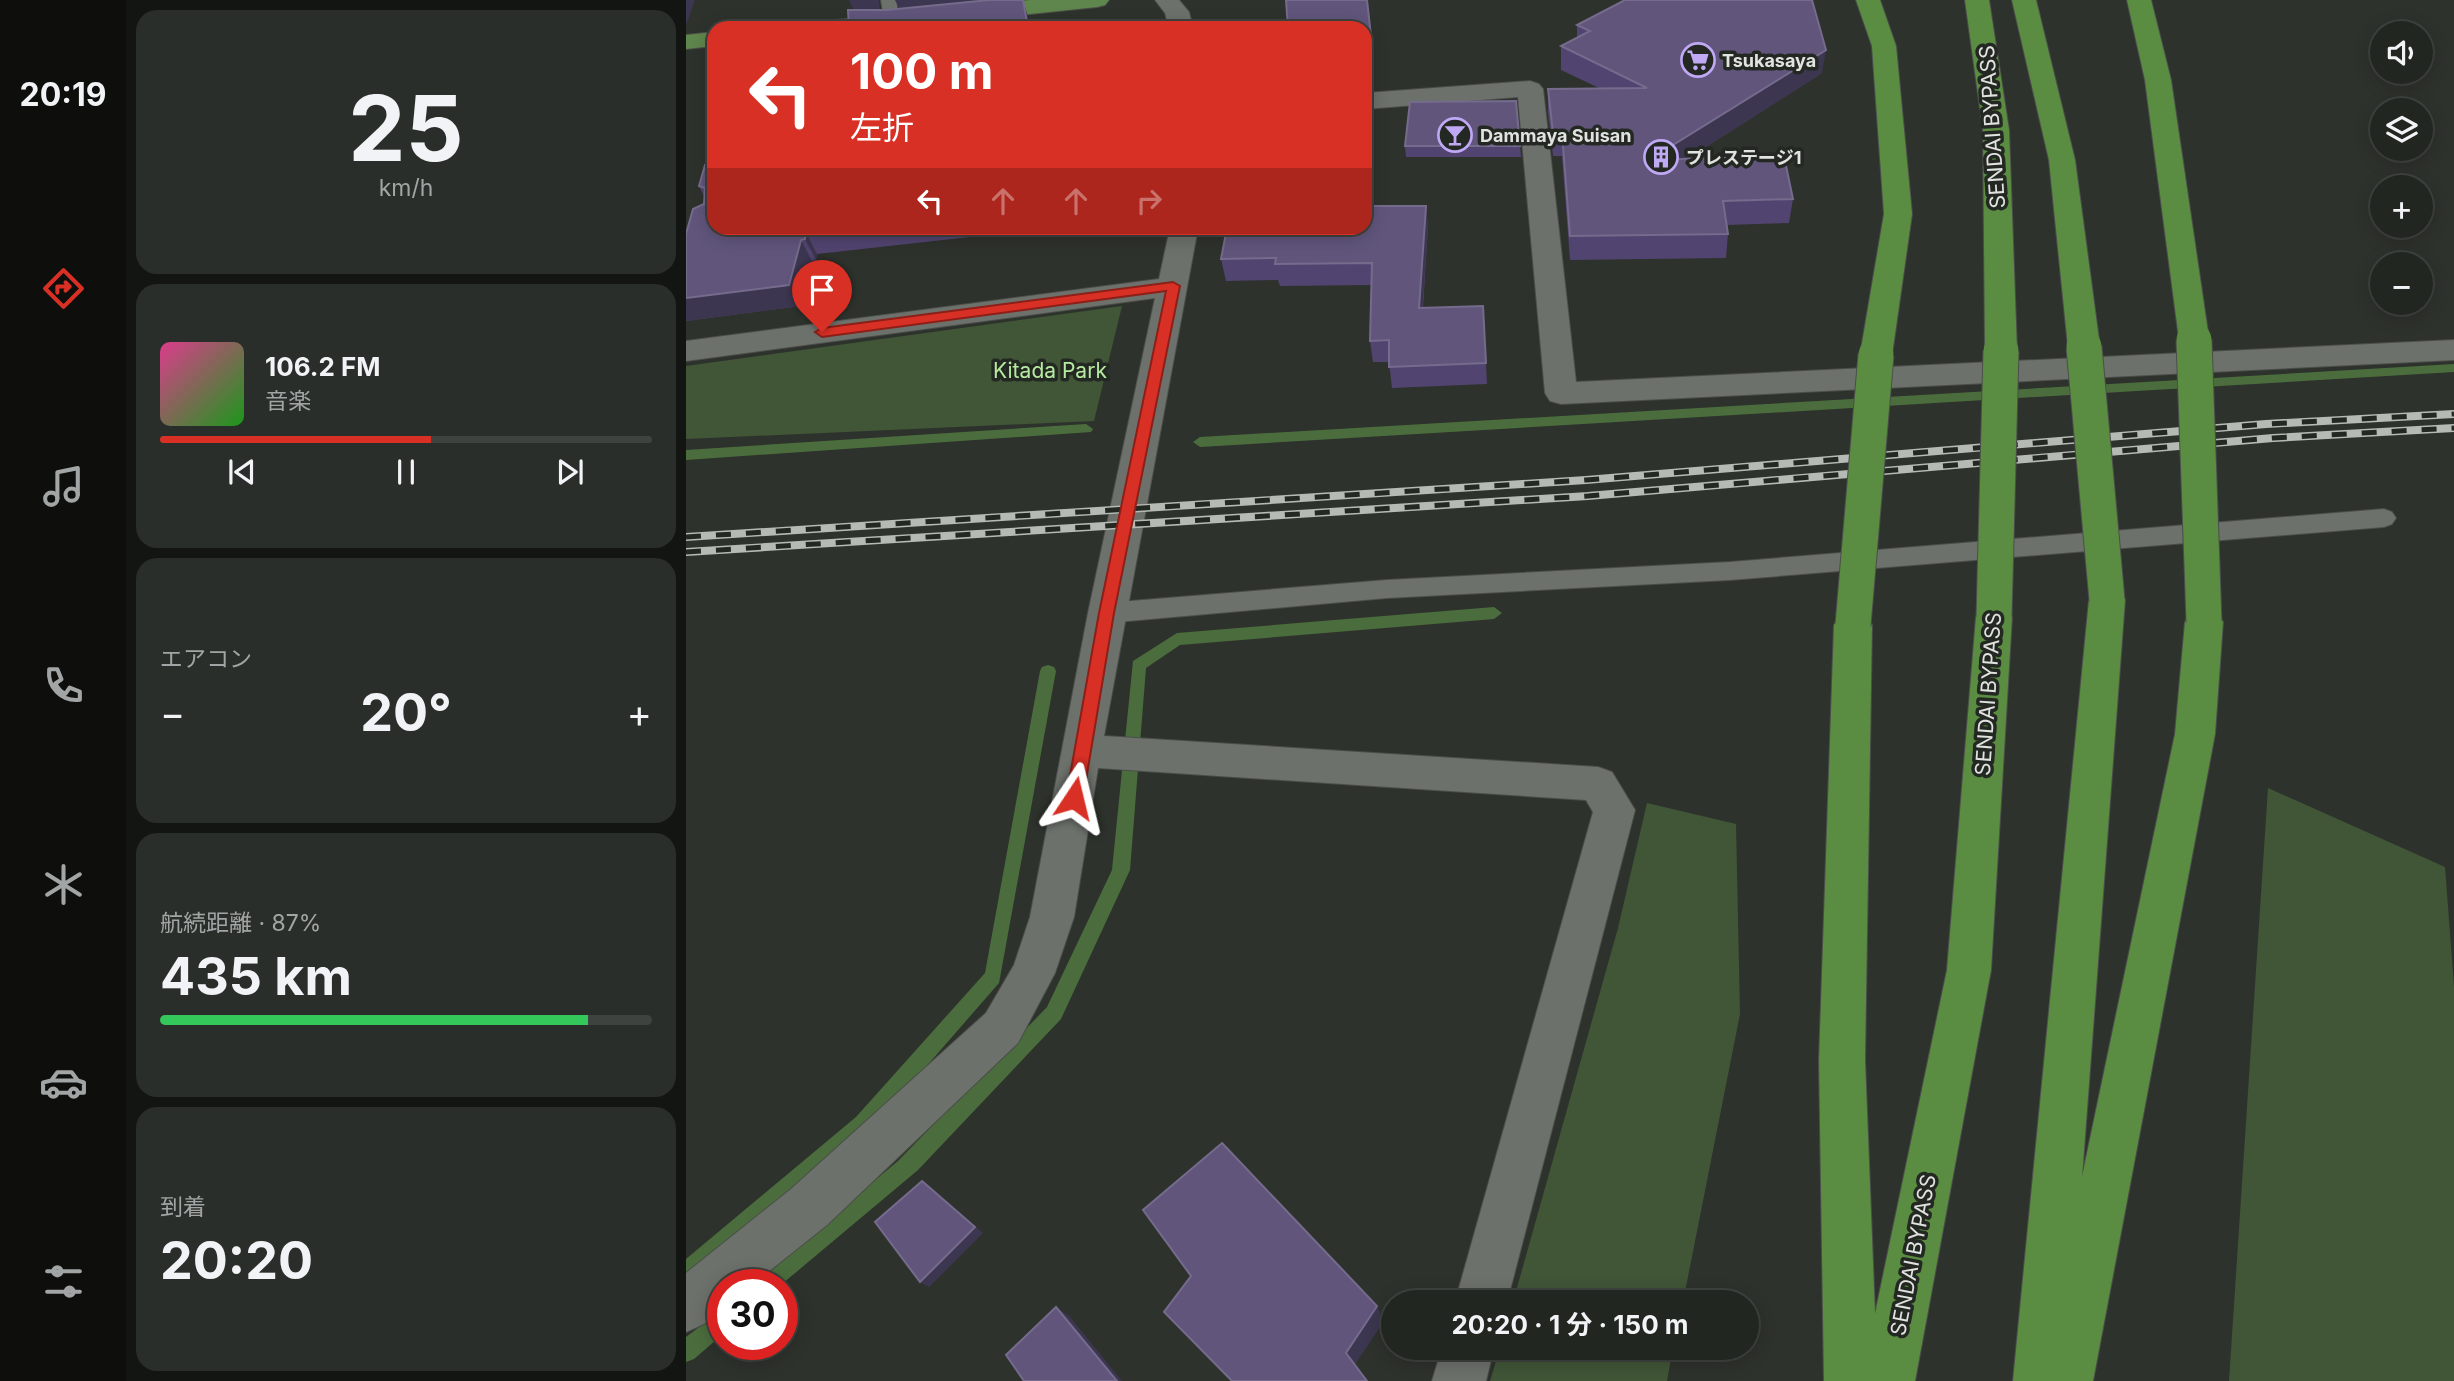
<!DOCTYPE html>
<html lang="ja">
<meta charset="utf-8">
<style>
:root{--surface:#222621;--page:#2a2e2a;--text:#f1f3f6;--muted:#a2a5a5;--line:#3f433f;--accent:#d93025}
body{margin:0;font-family:Inter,"Noto Sans JP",sans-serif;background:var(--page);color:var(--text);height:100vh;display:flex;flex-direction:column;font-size:26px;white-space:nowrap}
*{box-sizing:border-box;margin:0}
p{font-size:23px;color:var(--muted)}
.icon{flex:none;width:38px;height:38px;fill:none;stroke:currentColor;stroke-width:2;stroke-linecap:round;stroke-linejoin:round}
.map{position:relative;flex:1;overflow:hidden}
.details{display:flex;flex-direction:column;gap:10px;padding:10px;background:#131512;width:560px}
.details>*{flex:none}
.guide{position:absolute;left:21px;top:21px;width:665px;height:214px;border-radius:21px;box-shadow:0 4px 18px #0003,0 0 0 2px var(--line);background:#d93025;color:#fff;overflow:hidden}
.controls{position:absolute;left:1684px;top:21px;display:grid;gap:14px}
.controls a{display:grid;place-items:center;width:63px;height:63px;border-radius:50%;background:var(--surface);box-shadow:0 4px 18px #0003,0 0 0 2px var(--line);font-size:35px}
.speed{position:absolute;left:21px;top:1269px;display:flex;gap:14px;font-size:35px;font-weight:700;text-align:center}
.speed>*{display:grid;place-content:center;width:91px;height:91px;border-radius:50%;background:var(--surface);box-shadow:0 4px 18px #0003,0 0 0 2px var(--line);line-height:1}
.speed .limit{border:10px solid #d22;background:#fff;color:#111}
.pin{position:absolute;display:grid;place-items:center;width:60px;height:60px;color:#fff;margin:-72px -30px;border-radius:50% 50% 50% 0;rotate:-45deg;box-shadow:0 0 7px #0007}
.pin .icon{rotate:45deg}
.me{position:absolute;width:77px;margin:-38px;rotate:10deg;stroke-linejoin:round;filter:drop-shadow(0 0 5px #0008)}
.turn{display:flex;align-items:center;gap:24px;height:147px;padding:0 28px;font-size:32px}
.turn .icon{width:91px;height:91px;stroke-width:2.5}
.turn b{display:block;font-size:49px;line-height:60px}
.lanes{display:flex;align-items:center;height:66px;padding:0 28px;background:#0003;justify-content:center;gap:35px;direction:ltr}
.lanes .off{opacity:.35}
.big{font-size:52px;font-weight:700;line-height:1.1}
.details .tile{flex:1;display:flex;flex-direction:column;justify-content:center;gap:10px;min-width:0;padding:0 24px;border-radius:21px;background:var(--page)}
.details .dial{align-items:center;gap:0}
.dial b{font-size:91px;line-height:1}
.song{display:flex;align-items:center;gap:21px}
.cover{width:84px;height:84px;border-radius:10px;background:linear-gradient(135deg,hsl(330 70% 55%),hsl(120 70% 35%))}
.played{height:7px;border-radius:4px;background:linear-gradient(90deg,var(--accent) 55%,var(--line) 55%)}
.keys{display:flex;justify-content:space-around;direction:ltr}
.heat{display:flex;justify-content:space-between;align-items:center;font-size:38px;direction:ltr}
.charge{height:10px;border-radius:5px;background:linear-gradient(90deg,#34c759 87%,var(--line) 0)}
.trip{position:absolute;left:695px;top:1290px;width:378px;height:70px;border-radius:35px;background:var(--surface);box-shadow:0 4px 18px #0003,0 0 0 2px var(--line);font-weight:700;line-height:70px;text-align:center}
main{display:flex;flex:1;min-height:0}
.tab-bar{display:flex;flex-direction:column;width:126px;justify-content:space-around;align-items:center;background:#0e0f0d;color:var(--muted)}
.tab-bar .icon{width:49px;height:49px}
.tab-bar .selected{color:var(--accent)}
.tab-bar b{font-size:32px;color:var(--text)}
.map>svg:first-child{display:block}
.green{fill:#405637}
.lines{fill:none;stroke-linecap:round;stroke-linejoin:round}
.stream{fill:#4b6d3d;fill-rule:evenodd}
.service-casing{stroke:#4b4e49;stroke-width:2}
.minor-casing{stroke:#4b4e49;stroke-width:2}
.primary-casing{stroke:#4b4e49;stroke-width:2}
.trunk-casing{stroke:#4b4e49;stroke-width:2}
.service{fill:#6d716b;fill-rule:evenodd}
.minor{fill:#6d716b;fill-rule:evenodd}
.primary{fill:#5f864c;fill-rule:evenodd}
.trunk{fill:#5a8d42;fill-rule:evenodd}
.rail-casing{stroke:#b6bab5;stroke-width:8}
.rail{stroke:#242822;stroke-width:5;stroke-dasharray:15;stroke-linecap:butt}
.trunk-bridge-far1-casing{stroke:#4b4e49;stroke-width:28;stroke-linecap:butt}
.trunk-bridge-casing{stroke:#4b4e49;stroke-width:37;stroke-linecap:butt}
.trunk-bridge-far1{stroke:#5a8d42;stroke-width:27}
.trunk-bridge{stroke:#5a8d42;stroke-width:35}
.wall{fill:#524470}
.shaded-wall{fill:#3d3650}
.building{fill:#61557c;stroke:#756b8c;stroke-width:2}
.route{fill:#d93025;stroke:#8d1f18;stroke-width:2}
.labels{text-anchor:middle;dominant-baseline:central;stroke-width:7;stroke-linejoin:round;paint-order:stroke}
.far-poi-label{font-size:18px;font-weight:bold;fill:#e0e3df;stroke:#242822;text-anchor:start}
.street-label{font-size:21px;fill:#e0e3df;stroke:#242822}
.park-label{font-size:21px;fill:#b6eaa0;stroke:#242822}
</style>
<main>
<nav class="tab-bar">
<b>20:19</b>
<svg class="icon selected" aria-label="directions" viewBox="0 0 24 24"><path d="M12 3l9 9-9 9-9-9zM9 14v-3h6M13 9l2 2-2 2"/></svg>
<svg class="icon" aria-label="music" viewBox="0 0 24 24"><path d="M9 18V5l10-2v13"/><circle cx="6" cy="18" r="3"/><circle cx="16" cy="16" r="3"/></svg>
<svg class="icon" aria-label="phone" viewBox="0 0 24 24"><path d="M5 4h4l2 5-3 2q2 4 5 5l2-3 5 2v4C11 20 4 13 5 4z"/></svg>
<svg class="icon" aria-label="climate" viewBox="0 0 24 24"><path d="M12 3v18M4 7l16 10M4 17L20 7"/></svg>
<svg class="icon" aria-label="car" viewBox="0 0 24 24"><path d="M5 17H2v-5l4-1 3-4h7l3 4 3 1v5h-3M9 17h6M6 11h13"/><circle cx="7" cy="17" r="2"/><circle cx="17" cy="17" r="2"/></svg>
<svg class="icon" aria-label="filters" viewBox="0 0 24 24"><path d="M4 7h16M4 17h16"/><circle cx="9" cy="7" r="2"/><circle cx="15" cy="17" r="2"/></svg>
</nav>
<section class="details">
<div class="tile dial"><b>25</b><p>km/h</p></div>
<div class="tile">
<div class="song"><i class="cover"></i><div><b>106.2 FM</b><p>音楽</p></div></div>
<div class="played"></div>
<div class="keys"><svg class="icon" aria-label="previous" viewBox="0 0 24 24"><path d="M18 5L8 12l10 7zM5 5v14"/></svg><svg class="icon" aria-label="pause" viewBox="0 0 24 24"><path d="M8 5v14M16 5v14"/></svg><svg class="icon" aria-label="next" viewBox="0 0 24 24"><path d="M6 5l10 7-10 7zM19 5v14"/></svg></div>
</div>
<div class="tile"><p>エアコン</p>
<div class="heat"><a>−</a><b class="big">20°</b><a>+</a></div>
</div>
<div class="tile"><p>航続距離 · 87%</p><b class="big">435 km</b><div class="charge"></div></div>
<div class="tile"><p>到着</p><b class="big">20:20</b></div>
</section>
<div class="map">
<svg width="1768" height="1381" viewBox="0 0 1768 1381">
<rect width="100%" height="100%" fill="#2e322c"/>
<g class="green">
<path d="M436,306L408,421L0,439V366Z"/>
<path d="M1582,788L1759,867L1768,987V1381H1543Z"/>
<path d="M961,803L1050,824L1054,1014L997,1302H827L932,928Z"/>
<path d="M814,1348H987L981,1381H804Z"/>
</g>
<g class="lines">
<g class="stream">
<path d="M1768,364V372L514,447L507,442L514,437Z"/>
<path d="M400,424L407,429L405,432L0,460V450Z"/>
<path d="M808,607L816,613L808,619L494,645L460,668L444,870L375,1019L232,1170L96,1284H70L73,1277L212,1161L361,1007L426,870L447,661L491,633Z"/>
<path d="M362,665L368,667L370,671L313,983L184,1131L7,1280L0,1283V1259L170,1117L299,973L354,671L356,667Z"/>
<path d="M37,1309V1334L8,1359L0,1362V1337Z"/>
</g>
<g class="service-casing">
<g id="service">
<path d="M195,0H211V25H199Z"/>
<path d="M1698,509L1706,512L1710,518L1706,524L1698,527L1044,580L701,598L420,623L411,620L407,613L411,606L420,603L701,580L1044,562Z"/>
</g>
</g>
<g class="minor-casing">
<g id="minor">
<path d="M469,0H493L503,12L507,28H483L479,13Z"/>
<path d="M844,81L853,84L857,89L890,382L1768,340V360L875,404L864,401L859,393L832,97L679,109V93Z"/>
<path d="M484,228H512L418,736L912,767L926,772L949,810L821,1302H769L907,812L900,800L412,768L388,917L369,973L332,1043L141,1225L67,1284H37V1309L18,1324L0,1332V1273L105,1189L300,1013L328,965L344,917L402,613L469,298L0,361V341L473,279Z"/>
<path d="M756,1348H808L800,1381H746Z"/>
</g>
</g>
<g class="primary-casing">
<g id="primary">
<path d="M344,0H423L419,5L411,7L288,20L280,18L276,13L280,8L288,6Z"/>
<path d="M214,14L222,16L226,21L222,26L127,28L130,23L139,21Z"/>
<path d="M28,32V46L0,49V35Z"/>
</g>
</g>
<g class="trunk-casing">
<g id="trunk">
<path d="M1170,0H1194L1210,46L1226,214L1206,355L1201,362L1190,365L1179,362L1174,355L1198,214L1186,46Z"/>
<path d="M1279,0H1303L1323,130L1331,351L1326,358L1315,361L1304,358L1299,351L1297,130Z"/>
<path d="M1326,0H1350L1389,160L1414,347L1409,354L1398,357L1387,354L1382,347L1363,160Z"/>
<path d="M1441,0H1465L1485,80L1523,339L1519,346L1508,349L1497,346L1493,339L1459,80Z"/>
<path d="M1421,586L1434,590L1439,600L1396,1177L1489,734L1499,622L1505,612L1518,608L1531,612L1537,622L1529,734L1407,1381H1327L1403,600L1408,590Z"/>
<path d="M1308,603L1321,607L1326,617L1305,970L1229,1381H1138L1133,1060L1148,625L1154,615L1167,611L1180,615L1186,625L1179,1060L1189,1314L1261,970L1290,617L1295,607Z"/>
</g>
</g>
<use href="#service" class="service"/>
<use href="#minor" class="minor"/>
<use href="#primary" class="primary"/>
<use href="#trunk" class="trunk"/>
<g class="rail-casing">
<g id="rail">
<path d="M0,537L900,480L1580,424L1768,414"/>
<path d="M0,552L902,496L1587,438L1768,428"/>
</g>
</g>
<use href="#rail" class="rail"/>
<g class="trunk-bridge-far1-casing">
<path id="trunk-bridge-far1" d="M1508,339V342"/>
</g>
<g class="trunk-bridge-casing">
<g id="trunk-bridge">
<path d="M1508,340L1518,622"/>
<path d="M1398,347L1421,600"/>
<path d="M1308,617L1315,351"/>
<path d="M1167,625L1190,355"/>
</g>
</g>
<use href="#trunk-bridge-far1" class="trunk-bridge-far1"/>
<use href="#trunk-bridge" class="trunk-bridge"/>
</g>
<g class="wall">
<path d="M681,0L687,46L679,47V28Z"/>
<path d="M891,25L1136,73L1001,159L1107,199L1103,223L1041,225L1042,234L1040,258L884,260L876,156H867L862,112V89L913,88L875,70V46L891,38Z"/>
<path d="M719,146H834L835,157H720Z"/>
<path d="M28,164V228H285L284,237L131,254L130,260L126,261L115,306L0,321V234L18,204V196L13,186Z"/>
<path d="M740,206L742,227L737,308L797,306L801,384L706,388L703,362H687L684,341L685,285L594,286L592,280L540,281L535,259Z"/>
</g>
<g class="shaded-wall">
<path d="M0,0H9L0,25Z"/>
<path d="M163,0H193L194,13L170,15Z"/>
<path d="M209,0H317L214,11Z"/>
<path d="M337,0L342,17L345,28H342Z"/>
<path d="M1140,50L1136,73L962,184L963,160Z"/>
<path d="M740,206L742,227L735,330L733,308Z"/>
<path d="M280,228H285L284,237Z"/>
<path d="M120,233L131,254L130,260L119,239Z"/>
<path d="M115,240L126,261L115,306L0,321V298Z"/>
<path d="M244,1188L297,1233L243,1287L234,1282Z"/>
<path d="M691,1306L698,1321L668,1366L660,1353Z"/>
<path d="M370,1307L384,1317L436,1381H431Z"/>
</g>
<g class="building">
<path d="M303,0H337L342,28H163L162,10H201Z"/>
<path d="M600,0H681L685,36H679V28H602Z"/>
<path d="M939,0H1126L1140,50L963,160L1098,156L1107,199L1037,201L1042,234L884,236L876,133H867L862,89L961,88L875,46L904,31L891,25Z"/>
<path d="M830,101L834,146H719L724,102Z"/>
<path d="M28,164V228H168L120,233L119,239L115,240L103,285L0,298V234L7,209L18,204L19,188L13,186L19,165Z"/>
<path d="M679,206H740L733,308L797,306L800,363L703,367V340L684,341L686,263L589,264L590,258L535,259L541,228H679Z"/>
<path d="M536,1143L691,1306L660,1353L681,1381H546L478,1312L505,1276L457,1210Z"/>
<path d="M236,1181L289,1227L234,1282L189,1222Z"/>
<path d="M370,1307L431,1381H338L320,1355Z"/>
</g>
<path class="route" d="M487,282L494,286L428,613L397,798L388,805L380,798L413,613L480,291L136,337L129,332L136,328Z"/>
<defs>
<g id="supermarket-ring" transform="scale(1.75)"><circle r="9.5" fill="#242822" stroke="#bfa9f4" stroke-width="1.5"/><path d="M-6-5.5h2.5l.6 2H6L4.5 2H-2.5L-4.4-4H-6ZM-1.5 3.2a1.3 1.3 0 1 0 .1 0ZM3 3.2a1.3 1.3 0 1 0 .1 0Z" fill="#bfa9f4"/></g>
<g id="bar-ring" transform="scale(1.75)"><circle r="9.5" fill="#242822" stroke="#bfa9f4" stroke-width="1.5"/><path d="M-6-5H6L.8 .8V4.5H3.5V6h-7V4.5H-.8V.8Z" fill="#bfa9f4"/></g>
<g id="building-ring" transform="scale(1.75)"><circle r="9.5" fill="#242822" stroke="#bfa9f4" stroke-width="1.5"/><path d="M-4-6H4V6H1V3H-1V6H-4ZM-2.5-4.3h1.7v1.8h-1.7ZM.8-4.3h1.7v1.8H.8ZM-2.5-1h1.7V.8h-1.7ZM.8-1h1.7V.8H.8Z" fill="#bfa9f4"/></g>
</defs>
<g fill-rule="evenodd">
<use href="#supermarket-ring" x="1012" y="60"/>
<use href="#bar-ring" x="769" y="135"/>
<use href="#building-ring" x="975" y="157"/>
</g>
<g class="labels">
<g class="far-poi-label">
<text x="1036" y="60">Tsukasaya</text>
<text x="794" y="135">Dammaya Suisan</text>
<text x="1000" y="157">プレステージ1</text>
</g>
<g class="street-label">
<text transform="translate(1306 127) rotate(-94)">SENDAI BYPASS</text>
<text transform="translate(1302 694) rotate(-86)">SENDAI BYPASS</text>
<text transform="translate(1227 1255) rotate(-79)">SENDAI BYPASS</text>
</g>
<g class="park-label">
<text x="364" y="370">Kitada Park</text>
</g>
</g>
</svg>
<div class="controls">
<a><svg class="icon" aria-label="sound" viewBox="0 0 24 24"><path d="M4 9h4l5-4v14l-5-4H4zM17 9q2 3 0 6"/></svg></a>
<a><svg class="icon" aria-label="layers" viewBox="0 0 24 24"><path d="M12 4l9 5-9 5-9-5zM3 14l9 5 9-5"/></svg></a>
<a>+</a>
<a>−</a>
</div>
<div class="speed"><div class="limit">30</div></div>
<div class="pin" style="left:136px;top:332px;background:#d93025"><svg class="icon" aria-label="arrive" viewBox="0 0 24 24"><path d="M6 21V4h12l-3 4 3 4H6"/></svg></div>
<svg class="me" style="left:388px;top:798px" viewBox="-20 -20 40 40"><path d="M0-17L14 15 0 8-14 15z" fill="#d93025" stroke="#fff" stroke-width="4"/></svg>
<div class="trip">20:20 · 1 分 · 150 m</div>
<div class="guide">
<div class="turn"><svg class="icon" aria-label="left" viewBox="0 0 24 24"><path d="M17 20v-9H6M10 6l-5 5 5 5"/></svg><div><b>100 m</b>左折</div></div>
<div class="lanes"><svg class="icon" aria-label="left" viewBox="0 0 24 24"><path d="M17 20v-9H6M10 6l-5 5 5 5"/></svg><svg class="icon off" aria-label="ahead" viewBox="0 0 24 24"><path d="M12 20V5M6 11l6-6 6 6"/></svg><svg class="icon off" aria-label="ahead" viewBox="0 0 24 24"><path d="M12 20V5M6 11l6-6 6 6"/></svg><svg class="icon off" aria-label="right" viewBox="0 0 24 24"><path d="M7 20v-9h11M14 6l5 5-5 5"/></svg></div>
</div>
</div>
</main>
